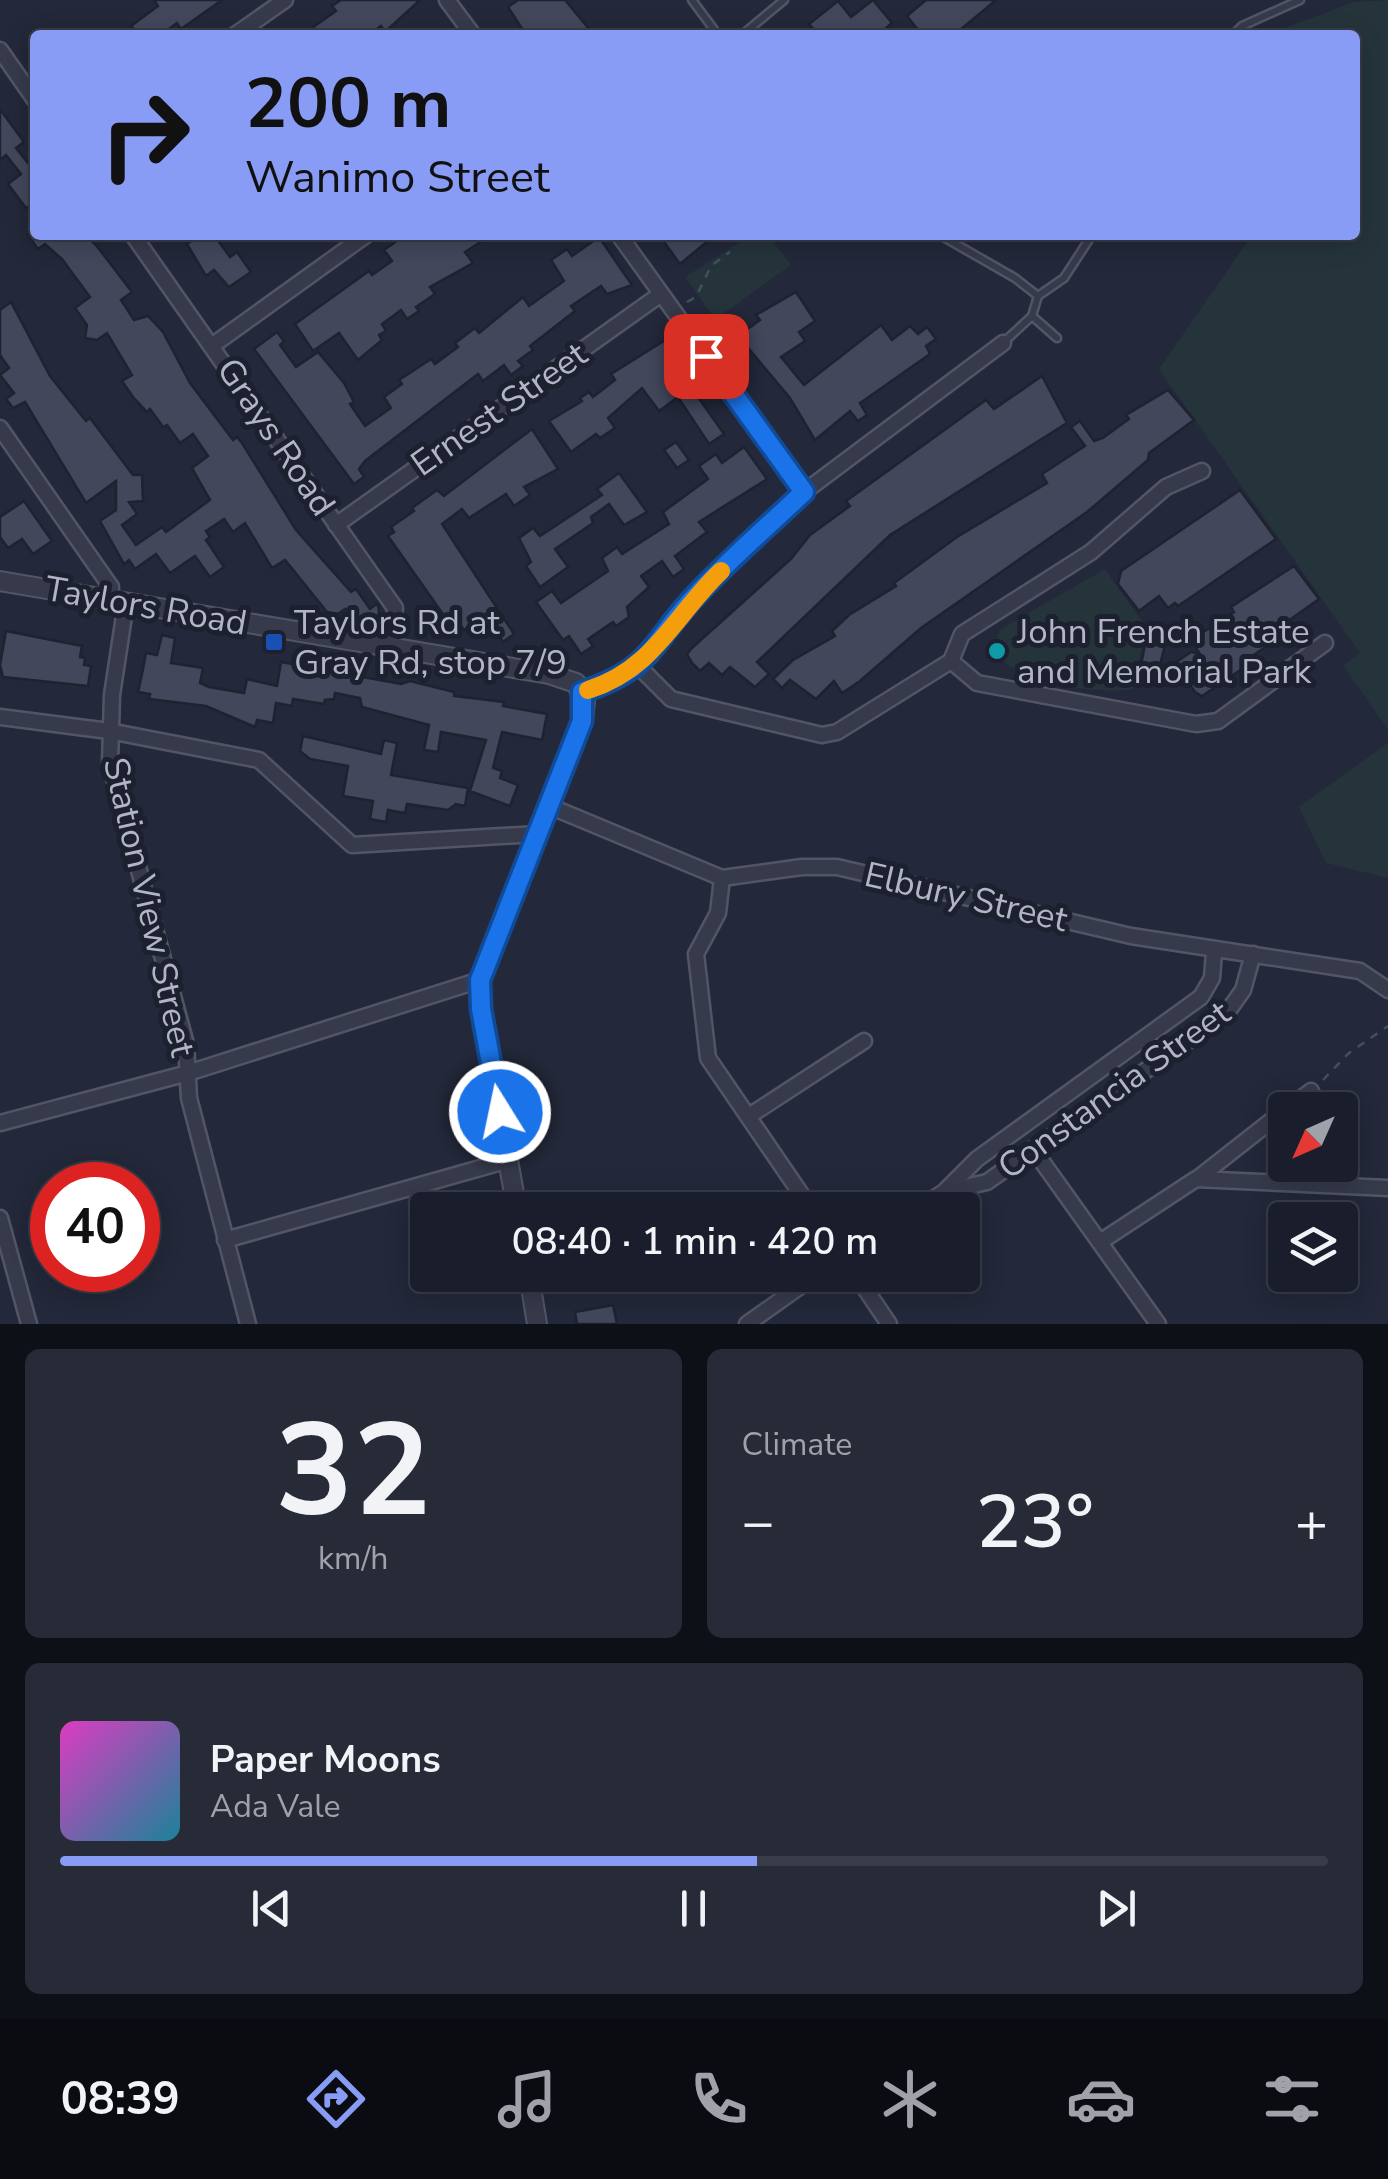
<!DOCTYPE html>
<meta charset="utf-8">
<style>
:root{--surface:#1a1e2c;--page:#272b38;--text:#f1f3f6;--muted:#9fa2a9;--line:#383c48;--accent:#889bf5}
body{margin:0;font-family:"Nunito Sans",sans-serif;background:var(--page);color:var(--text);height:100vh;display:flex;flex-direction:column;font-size:38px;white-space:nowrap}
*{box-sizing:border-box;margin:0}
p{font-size:32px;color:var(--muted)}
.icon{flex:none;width:55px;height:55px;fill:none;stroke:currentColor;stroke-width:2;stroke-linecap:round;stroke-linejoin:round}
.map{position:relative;height:1324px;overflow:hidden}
.side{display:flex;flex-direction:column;gap:25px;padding:25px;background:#0e1018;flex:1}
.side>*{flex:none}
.banner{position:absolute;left:30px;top:30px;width:1330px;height:210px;border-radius:10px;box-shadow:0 5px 25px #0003,0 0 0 2px var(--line);background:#889bf5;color:#111;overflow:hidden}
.needle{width:65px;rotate:225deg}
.tools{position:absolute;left:1268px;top:1092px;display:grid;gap:20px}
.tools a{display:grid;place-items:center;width:90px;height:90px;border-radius:10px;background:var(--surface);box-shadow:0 5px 25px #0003,0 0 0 2px var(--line);font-size:50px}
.speed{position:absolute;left:30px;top:1162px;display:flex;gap:20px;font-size:50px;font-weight:700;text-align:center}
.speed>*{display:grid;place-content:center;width:130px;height:130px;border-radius:50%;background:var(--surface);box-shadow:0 5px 25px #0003,0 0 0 2px var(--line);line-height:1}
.speed .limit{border:15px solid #d22;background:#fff;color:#111}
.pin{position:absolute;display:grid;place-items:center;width:85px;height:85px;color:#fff;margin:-42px;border-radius:20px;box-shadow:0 5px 15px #0006}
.me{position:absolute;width:110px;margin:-55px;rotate:350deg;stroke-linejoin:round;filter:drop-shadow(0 0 8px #0008)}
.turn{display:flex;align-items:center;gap:35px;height:210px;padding:0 50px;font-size:45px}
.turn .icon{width:130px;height:130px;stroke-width:2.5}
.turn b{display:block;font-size:70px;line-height:85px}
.big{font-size:75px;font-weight:600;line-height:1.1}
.side .tile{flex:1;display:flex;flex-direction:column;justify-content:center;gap:15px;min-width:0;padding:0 35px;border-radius:15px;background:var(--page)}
.side .dial{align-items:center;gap:0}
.dial b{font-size:130px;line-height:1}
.song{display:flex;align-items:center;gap:30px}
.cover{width:120px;height:120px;border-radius:15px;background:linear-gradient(135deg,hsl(310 70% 55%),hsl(190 70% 35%))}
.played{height:10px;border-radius:5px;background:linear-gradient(90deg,var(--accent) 55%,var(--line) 55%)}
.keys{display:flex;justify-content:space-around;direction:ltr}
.heat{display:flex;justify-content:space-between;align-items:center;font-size:55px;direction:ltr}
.side .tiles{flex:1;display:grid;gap:25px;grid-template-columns:1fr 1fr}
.tile:last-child{grid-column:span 2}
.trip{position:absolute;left:410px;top:1192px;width:570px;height:100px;border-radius:10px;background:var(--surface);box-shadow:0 5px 25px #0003,0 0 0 2px var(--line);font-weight:600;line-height:100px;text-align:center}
.menu{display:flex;height:160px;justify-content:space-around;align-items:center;background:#0a0c12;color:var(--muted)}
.menu .icon{width:70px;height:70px}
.menu .active{color:var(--accent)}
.menu b{font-size:45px;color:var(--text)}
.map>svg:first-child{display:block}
.green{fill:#25343b}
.building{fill:#42475c;stroke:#1e2231;stroke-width:2.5}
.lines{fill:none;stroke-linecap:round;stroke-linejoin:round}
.service-casing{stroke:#525565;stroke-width:11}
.minor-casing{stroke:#525565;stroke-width:19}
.tertiary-casing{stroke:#525565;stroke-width:22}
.path{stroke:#435159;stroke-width:2.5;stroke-dasharray:8 8;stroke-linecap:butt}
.service{stroke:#373a4b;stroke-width:6}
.minor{stroke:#373a4b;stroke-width:14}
.tertiary{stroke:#373a4b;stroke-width:18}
.route-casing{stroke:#114b97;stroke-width:25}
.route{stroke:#1a73e8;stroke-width:18}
.slow{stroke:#f59e0b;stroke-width:18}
.transit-dot{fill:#1a4fb4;stroke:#1c202f;stroke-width:4}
.culture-dot{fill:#0f9aa8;stroke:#1c202f;stroke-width:4}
.labels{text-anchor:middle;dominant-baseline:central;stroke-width:10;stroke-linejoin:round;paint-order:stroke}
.street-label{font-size:35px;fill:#b2b5c6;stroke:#1c202f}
.poi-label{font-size:35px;fill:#b2b5c6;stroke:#1c202f;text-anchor:start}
</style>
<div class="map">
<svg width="1388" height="1324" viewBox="0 0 1388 1324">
<rect width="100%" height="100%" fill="#23283a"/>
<g class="green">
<path d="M1388,0V730L1343,665L1360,653L1159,369L1252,235H1355V35H1266L1354,2Z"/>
<path d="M751,235H768L791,265L724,313L712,315L685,277Z"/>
<path d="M1105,569L1146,627L1133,689C1098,696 1009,682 992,648L1001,629Z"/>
<path d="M1388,743V878L1326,863L1299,807Z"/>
</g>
<g class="building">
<path d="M154,0H222L181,29L177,23L161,35H138L131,26L158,6Z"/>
<path d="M341,0H420L385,32L381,26L368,35H302L336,11L332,6Z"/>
<path d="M518,0H565L594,35H526L508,7Z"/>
<path d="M873,0L892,23L878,35H818L809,24L838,1L851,17Z"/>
<path d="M926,0H996L954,35H922L907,16Z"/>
<path d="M0,109L24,142L16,148L35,172V202L26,208L8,184L21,174L6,155L0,160Z"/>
<path d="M28,235H85L96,245L132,292L121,300L134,320L148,316L163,332L190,383L233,440L237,437L242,443L296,530L351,592L356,589L370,609L378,603L380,622L352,617L345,609L338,614L327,612L285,560L272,568L245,523L233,532L224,519L206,531L210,537L206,540L224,567L210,577L195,556L170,573L156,554L135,569L129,560L124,564L100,521L116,510V481L86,503L25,402L13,408L6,399L14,393L0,375L9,368L0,355V310L11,302L50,376L86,421L90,418L133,475H142L143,501L129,502L137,514L122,525L136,545L162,527L166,532L210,500L192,468L208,456L193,434L180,443L167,425L163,427L150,409L147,412L133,397L122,381L132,375L107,333L97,340L85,338L87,325L75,308L90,297L62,259L45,244L38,249Z"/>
<path d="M187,235H214L230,257L237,252L251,272L229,287L214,270L206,276L187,244L191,241Z"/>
<path d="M405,235H491L465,252L473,263L430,287L435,294L416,307L419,311L407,319L401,310L382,324L386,331L379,335L382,340L358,360L339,333L313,351L295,324L369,271L372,275L392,261L384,250Z"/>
<path d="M659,235H715L680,264Z"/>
<path d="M599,237L632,285L607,294L601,286L571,306L575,311L530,346L533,350L518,361L523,366L511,375L504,365L483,381L478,374L365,461L359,469L364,477L354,484L254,349L277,332L284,341L280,345L296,367L318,352L344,383L354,402L350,404L365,426L391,408L384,397L402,384L399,380L431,359L435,364L458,347L455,343L475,328L479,333L523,297L529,306L564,281L551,260L567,249L572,256Z"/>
<path d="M796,292L815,321L799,332L805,341L781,357L804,385L881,325L892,340L910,326L918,334L927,327L936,339L926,346L930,354L860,403L867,415L858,421L850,411L815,440L790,398L738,336L760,320L756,315Z"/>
<path d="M667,339L698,382L691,387L724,434L709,444L678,397L659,411L642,388L608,418L615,428L600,438L596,434L571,452L549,421L582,401L580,398L589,392L593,397L615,380L611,374Z"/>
<path d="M1042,376L1067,423L890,535L757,662L769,674L755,687L730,667L722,675L709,663L700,671L692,663L687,654L693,647L791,559L810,535L850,506L846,501L986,400L994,409Z"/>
<path d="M1168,390L1194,420L1149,453L1148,460L1087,512L921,628L860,681L842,693L834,681L816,699L790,680L782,688L773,679L793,660L835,636L832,631L849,615L896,586L894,583L957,537L1047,483L1042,474L1085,446L1071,427L1080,421L1094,441L1103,438L1129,419L1126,415Z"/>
<path d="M532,429L558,469L524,487L530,495L514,506L506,494L469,518L462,509L442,524L514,634L503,642L497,632L492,636L487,629L481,633L473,623L464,630L452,613L445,617L388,536L394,532L391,527L414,511L412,508L437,490L444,496Z"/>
<path d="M676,442L689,460L677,468L664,450Z"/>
<path d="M744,447L767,479L699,522L707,532L675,556L684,569L673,577L662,561L641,576L649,587L627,607L629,617L616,626L613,622L588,639L593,646L581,654L569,636L563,640L536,602L552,591L561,603L608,571L602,558L617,547L622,554L669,524L663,512L708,479L699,466L716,454L722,463Z"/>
<path d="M619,473L647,512L624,525L609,504L591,517L593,523L555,549L568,567L540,587L526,566L531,562L519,538L533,528L540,536L602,495L597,489Z"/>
<path d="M1240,490L1276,539L1178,606L1175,603L1168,608L1159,596L1139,611L1118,584L1121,571Z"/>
<path d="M24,501L52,541L33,554L22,539L8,548L0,537V517Z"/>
<path d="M1294,566L1319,599L1274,631L1279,638L1255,654L1258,658L1202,696L1195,692L1175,663L1191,652L1200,654L1191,640L1234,612L1231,607Z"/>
<path d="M6,631L82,646L80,657L85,658L84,665L91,666L88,686L3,677L0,665Z"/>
<path d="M162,635L175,638L171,663L203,668L200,683L209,687L244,693L247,679L277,686L281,662L401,684L410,681L454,692V696L504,702L503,706L547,714L542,740L502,732L493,768L502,771L500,778L518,785L510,806L470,791L486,740L441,732L438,752L424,750L429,725L362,707L360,698L335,693L334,699L325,700L324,704L293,699L292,706L276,703L273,723L257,720L255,727L206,706L149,699L150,694L138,692L142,674L146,653L157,655Z"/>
<path d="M1146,638L1165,645L1156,681L1139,677Z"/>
<path d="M303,736L381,754L384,740L397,743L391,775L468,788L465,806L456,804L448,810L407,804L405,813L388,810L386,822L370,819L373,801L343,796L348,766L310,759L300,751Z"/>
<path d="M613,1305L617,1324H577L575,1312Z"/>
</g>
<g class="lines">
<g class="service-casing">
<g id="service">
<path d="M692,0L718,35"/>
<path d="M742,35L784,0"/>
<path d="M1233,35L1242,26L1300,0"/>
<path d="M940,235L1015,278L1038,296"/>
<path d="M1032,316L1057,338"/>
<path d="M1004,342L1032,316L1038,296L1064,278L1092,235"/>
</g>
</g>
<g class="minor-casing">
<g id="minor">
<path d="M447,0L473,35"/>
<path d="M235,35L285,0"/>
<path d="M0,50L35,100"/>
<path d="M133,235L395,608L392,647"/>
<path d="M619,235L804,492"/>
<path d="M213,345L366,235"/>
<path d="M0,428L111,587L110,599"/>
<path d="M336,525L661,294"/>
<path d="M126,603L112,695L110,763L186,1044L189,1098L248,1324"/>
<path d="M951,661L977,683L1196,724L1218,721L1325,643"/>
<path d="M637,665L671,699L822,735L837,732L951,661L962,634L1091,552L1166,487L1202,471"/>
<path d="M582,692L617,680L650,656L697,594L804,492L1003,343"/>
<path d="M0,717L109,731L259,760L352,845L537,834"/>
<path d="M549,806L722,878L802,867H837L1131,936L1360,971L1388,990"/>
<path d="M722,878L718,913L696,954L708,1058L812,1210"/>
<path d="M1286,1110L1311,1091"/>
<path d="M749,1116L864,1041"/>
<path d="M0,1123L188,1073L480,980"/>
<path d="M1033,1149L1158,1324"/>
<path d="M1197,1179L1285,1110"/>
<path d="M944,1192L987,1182L1226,1014L1243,990L1253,954"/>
<path d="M916,1210L944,1192L977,1159L1201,997L1212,978L1214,952"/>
<path d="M0,1218L29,1324"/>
<path d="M225,1240L509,1160"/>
<path d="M1100,1242L1196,1179L1388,1188"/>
<path d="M856,1275L889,1324"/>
<path d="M747,1324L816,1275"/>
</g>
</g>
<g class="tertiary-casing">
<g id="tertiary">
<path d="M0,581L549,674L576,683L585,702L583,721L480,980L481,1009L517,1210"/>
<path d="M529,1275L537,1324"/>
</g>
</g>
<g class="path">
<path d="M687,302L696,297L711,266L730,252"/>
<path d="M1323,1080L1349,1053L1388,1026"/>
</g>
<use href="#service" class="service"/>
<use href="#minor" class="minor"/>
<use href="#tertiary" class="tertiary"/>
</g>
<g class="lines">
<g class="route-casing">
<path id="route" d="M500,1112L481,1009L480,980L582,721V692C655,668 650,643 697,594C731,558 768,526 804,492L706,356"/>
</g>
<use href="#route" class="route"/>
<path class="slow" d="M588,690C654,669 674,616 721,571"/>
</g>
<rect class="transit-dot" x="264" y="632" width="20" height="20" rx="5"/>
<circle class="culture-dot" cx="997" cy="651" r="10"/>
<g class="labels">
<g class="street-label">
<text transform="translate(499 409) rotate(-35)">Ernest Street</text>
<text transform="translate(276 437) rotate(56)">Grays Road</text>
<text transform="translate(146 606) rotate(10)">Taylors Road</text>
<text transform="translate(966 897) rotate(13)">Elbury Street</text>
<text transform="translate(149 907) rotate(77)">Station View Street</text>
<text transform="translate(1114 1090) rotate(-36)">Constancia Street</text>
</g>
<g class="poi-label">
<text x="294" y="622">Taylors Rd at<tspan x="294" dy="40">Gray Rd, stop 7/9</tspan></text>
<text x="1017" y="631">John French Estate<tspan x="1017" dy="40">and Memorial Park</tspan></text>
</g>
</g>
</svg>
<div class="tools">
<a><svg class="needle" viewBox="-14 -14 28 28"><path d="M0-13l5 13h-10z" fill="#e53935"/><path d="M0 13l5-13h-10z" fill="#9fa2a9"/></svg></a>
<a><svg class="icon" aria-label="layers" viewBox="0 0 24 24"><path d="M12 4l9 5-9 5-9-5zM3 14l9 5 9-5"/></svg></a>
</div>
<div class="speed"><div class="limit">40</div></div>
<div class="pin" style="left:706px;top:356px;background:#d93025"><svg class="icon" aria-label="arrive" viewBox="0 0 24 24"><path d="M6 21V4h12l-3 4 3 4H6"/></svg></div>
<svg class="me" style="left:500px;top:1112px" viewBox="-20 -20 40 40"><circle r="17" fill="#1a73e8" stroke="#fff" stroke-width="3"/><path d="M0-11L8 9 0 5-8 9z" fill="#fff"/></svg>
<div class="trip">08:40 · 1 min · 420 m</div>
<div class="banner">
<div class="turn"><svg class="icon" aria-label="right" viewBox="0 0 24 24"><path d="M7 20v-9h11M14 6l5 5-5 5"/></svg><div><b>200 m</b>Wanimo Street</div></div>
</div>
</div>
<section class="side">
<div class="tiles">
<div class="tile dial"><b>32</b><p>km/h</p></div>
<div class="tile"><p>Climate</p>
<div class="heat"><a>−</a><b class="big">23°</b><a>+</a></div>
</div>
<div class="tile">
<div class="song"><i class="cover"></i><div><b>Paper Moons</b><p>Ada Vale</p></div></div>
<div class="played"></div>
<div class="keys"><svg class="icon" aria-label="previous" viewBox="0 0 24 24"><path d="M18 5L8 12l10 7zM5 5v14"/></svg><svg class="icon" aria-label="pause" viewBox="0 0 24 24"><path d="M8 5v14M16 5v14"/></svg><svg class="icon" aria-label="next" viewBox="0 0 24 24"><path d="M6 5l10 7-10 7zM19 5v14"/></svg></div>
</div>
</div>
</section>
<nav class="menu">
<b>08:39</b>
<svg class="icon active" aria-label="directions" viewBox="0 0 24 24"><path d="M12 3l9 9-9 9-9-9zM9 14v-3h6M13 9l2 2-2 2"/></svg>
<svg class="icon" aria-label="music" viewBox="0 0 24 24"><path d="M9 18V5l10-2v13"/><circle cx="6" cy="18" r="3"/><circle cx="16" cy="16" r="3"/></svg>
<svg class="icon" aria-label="phone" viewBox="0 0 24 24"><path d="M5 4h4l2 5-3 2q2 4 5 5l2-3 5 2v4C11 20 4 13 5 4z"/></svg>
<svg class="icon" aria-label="climate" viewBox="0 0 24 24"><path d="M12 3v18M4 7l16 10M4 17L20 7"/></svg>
<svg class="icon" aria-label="car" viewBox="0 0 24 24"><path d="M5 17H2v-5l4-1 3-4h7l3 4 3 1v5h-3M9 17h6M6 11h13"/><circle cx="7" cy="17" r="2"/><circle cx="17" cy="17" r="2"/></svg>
<svg class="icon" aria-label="filters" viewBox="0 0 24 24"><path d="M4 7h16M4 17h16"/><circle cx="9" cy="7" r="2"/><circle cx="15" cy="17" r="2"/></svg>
</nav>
